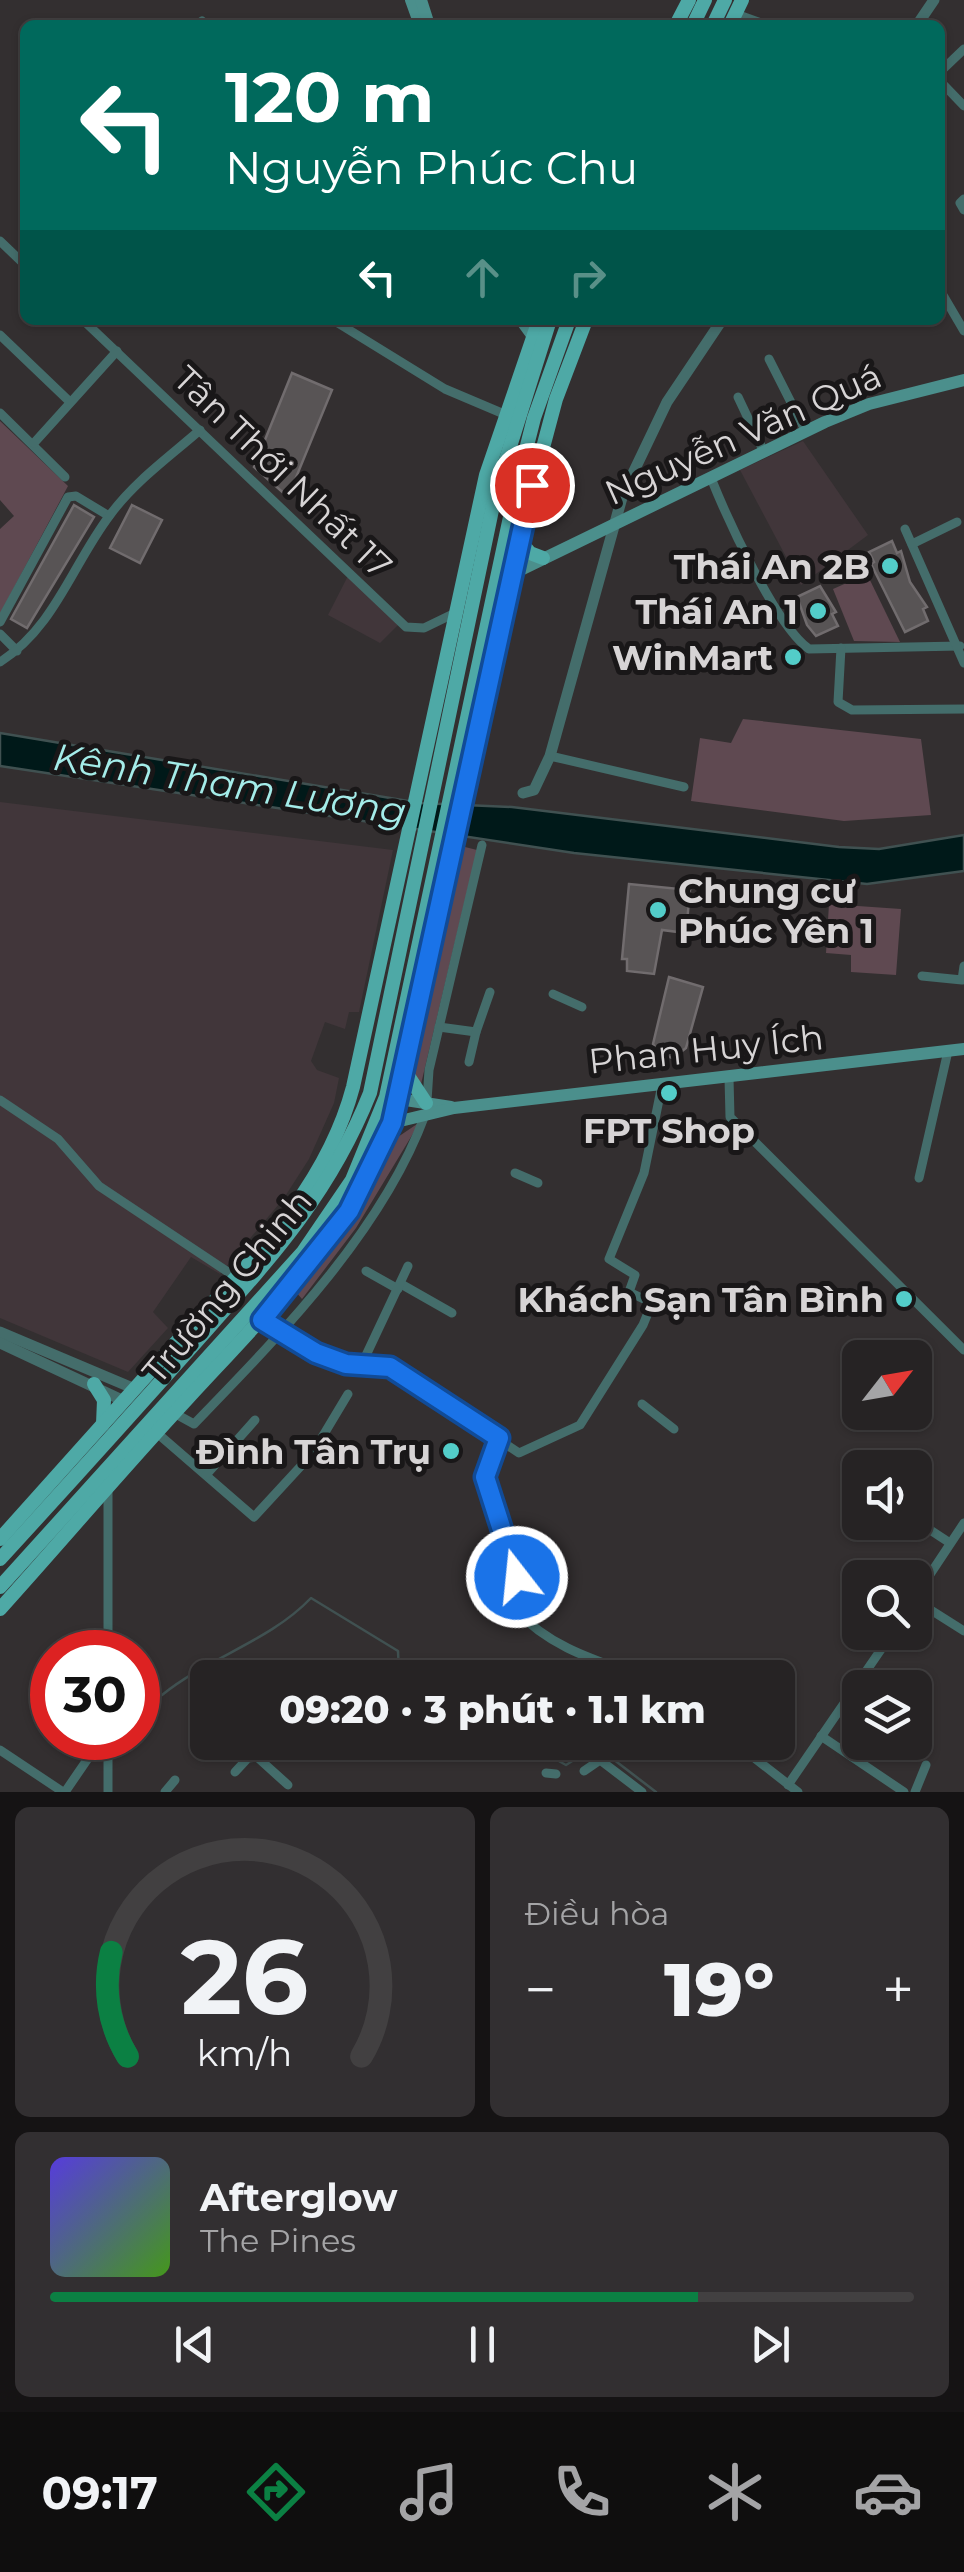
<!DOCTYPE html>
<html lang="vi">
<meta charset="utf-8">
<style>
:root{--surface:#262324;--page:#322f31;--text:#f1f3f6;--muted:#a4a4a6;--line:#424041;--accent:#0b8043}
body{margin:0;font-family:Montserrat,sans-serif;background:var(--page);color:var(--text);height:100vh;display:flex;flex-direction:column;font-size:38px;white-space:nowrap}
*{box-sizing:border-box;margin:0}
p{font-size:32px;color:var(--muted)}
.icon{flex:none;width:55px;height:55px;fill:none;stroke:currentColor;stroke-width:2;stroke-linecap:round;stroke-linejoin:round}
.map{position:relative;height:1792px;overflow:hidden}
.side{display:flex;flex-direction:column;gap:15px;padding:15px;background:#151314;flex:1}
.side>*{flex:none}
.hud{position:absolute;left:20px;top:20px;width:925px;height:305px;border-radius:15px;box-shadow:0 2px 8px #0004,0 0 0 2px var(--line);background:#00695c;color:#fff;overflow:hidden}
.needle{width:65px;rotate:59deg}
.fabs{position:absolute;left:842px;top:1340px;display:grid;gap:20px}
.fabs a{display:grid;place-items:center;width:90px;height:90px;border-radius:15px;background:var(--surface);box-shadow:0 2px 8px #0004,0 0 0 2px var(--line);font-size:50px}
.speed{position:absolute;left:30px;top:1630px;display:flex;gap:20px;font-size:50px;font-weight:700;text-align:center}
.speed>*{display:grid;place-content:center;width:130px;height:130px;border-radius:50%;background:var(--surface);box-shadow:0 2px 8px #0004,0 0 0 2px var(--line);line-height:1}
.speed .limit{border:15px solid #d22;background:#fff;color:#111}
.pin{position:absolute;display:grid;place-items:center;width:85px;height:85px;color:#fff;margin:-42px;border:5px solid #fff;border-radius:50%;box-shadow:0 2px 10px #0007}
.me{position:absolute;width:110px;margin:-55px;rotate:344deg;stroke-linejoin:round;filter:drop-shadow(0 0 8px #0008)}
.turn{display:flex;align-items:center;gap:35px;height:210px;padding:0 40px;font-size:45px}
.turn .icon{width:130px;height:130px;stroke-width:2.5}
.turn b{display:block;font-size:70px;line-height:85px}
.lanes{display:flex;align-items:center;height:95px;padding:0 40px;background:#0003;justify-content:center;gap:50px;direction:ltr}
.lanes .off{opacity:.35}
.big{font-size:75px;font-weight:800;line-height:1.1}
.side .card{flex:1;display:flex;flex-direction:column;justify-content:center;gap:15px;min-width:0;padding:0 35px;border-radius:15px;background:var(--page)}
.side .dial{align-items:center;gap:0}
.dial svg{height:260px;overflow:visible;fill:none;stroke:var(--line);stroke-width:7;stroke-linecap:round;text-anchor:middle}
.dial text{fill:var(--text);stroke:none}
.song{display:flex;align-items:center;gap:30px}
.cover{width:120px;height:120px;border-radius:15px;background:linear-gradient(135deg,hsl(250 70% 55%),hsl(100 70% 35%))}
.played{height:10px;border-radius:5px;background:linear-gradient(90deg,var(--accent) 75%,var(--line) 75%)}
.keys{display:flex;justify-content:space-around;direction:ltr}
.heat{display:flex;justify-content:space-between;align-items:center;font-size:55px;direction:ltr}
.side .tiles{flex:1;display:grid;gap:15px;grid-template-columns:1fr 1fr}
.card:last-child{grid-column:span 2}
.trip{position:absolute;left:190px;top:1660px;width:605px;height:100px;border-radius:15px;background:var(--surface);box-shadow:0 2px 8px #0004,0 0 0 2px var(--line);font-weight:800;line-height:100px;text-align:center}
.menu{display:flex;height:160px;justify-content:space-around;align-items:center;background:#0f0e0e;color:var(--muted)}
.menu .icon{width:70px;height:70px}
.menu .active{color:var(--accent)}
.menu b{font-size:45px;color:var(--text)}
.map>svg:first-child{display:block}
.built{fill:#41363a}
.green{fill:#5f4951}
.water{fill:#001919;stroke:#405151;stroke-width:2.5}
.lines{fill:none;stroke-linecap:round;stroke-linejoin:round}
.stream{stroke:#405151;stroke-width:2.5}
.building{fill:#585455;stroke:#716c6e;stroke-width:2.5}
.minor{stroke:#446d6b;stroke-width:9}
.tertiary{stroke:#446d6b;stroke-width:11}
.secondary{stroke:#4b8f8c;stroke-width:12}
.primary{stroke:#4ea9a6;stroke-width:14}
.route-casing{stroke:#114b97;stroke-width:25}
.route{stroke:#1a73e8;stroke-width:18}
.poi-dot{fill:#53cdc9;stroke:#191718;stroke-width:4}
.labels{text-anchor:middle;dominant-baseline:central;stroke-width:10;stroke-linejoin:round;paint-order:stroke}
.street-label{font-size:35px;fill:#d7d4d5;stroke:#191718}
.poi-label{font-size:35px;font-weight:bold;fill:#d7d4d5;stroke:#191718;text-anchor:end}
.water-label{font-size:38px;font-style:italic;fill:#a4ece9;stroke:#191718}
</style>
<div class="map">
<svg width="964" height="1792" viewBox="0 0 964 1792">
<rect width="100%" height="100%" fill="#332f30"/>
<g class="built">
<path d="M803,441L868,535L801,585L740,470Z"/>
<path d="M349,574L399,624L380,643L328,615Z"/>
<path d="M0,802L393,850L359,1012H349L345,1029L325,1022L311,1061L317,1070L339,1078L334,1103L309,1159L284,1198L220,1274L191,1257L153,1312L168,1328L128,1372L0,1318Z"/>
</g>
<g class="green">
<path d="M0,421L68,486L0,614V529L14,516L0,500Z"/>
<path d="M867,574L900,642L854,641L833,589Z"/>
<path d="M743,719L921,739L931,815L844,821L691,801L700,738L731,743Z"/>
<path d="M461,846L477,850L421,1084L409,1072Z"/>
<path d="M829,904L901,909L896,975L851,972V955L826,953Z"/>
<path d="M420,1122L356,1228L302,1299L296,1292L298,1286L350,1215L392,1141Z"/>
</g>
<path class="water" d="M0,733L420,803L512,807L839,847L879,849L964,835V871L867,884L574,853L0,766Z"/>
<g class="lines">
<g class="stream">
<path d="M162,1695C209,1657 270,1641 311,1598L398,1651L399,1674L404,1678"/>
<path d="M524,1742L566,1765L596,1746L656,1792"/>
</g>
</g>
<g class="building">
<path d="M292,373L332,390L288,497L254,467Z"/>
<path d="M74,505L94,517L27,628L11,619Z"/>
<path d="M132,505L162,520L140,563L110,548Z"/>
<path d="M892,541L897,553L901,551L910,582L927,607L923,609L928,621L905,632L871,564L874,562L869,552Z"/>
<path d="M820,586L836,612L832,614L838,626L816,636L807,625L797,597Z"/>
<path d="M629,884L690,890L686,933L662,930L654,974L627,971V959H622Z"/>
<path d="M669,977L703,987L686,1048L673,1058L659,1054L653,1044Z"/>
</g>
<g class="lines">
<g class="minor">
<path d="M736,14L767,25"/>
<path d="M198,25L202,21L207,25"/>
<path d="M940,72L964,49"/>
<path d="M940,81L964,106"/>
<path d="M964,199L960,203L964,210"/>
<path d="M0,241L25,265"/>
<path d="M940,290L964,331"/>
<path d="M83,320L406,627L424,628L455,613"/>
<path d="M333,320L445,389L504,414"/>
<path d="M0,335L70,402"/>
<path d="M769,359L806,432"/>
<path d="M738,397L764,452"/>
<path d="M0,413L65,477"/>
<path d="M34,443L117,351"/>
<path d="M711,478C727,518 776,626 809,649L960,646"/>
<path d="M905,529L964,663"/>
<path d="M912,544L957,522"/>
<path d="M0,622L68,497L76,496L109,516"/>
<path d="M0,634L17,651"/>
<path d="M841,648L838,702L852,710L964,709"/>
<path d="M0,662C55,627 72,565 110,515C134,482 169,457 200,430"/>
<path d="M550,756L684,787"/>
<path d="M922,976L962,980L964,966"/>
<path d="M553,994L582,1007"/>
<path d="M439,1027L476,1032L490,992"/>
<path d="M469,1062L476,1032"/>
<path d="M729,1078L730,1117L964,1350"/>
<path d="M0,1100L58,1139L99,1186L237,1278"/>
<path d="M427,1101L429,1070L482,845"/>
<path d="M515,1173L538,1183"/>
<path d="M919,1178L948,1051"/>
<path d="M366,1271L398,1289"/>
<path d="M401,1284L452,1313"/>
<path d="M262,1320L316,1353L347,1364L390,1367L519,1453L580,1425L643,1325L652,1303L629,1292L635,1275L609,1259L644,1173L662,1085"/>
<path d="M361,1366L408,1266"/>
<path d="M642,1404L674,1429"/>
<path d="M174,1413L194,1424C279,1336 382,1232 425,1115"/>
<path d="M157,1433L254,1517L312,1454L348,1394"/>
<path d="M499,1437L485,1477L517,1577L516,1610C550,1648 598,1661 645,1678"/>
<path d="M206,1475L255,1420"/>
<path d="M860,1484L852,1479L865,1460"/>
<path d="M915,1520L950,1543"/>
<path d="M915,1597L964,1523"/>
<path d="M915,1600L964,1631"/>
<path d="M108,1652V1489"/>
<path d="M821,1736L904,1792"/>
<path d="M734,1742L798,1792"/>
<path d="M0,1750L63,1792"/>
<path d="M584,1771L600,1760L642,1792"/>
<path d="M235,1772L248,1758L257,1757L288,1785"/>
<path d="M546,1773L556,1774"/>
<path d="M788,1785L893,1632"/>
<path d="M65,1792L102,1738"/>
<path d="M108,1792V1738"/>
<path d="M165,1792L175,1780"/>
<path d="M915,1792L926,1765"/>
</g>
<g class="tertiary">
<path d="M917,25L934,0"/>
<path d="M523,793L534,790L550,756L623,494L667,402L722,320"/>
<path d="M0,1332L135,1389"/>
<path d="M0,1343L124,1401"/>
</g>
<g class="secondary">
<path d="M411,0L420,25"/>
<path d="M421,0L429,25"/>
<path d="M521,320L537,342"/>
<path d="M508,576L825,422L869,404L964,380"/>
<path d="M399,1099L451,1107"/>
<path d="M392,1123L454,1108L964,1049"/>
</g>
<g class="primary">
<path d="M676,25L689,0"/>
<path d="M693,25L705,0"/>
<path d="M713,25L725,0"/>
<path d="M730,25L742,0"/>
<path d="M519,540L530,553L543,558"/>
<path d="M405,1071L426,1103"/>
<path d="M94,1384L104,1400L103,1424"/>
<path d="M0,1539C58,1475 115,1410 173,1346C244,1267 325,1193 353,1087L486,475L539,320"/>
<path d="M0,1559C66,1487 131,1415 196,1342C268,1261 329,1196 370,1093L496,491L550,320"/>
<path d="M0,1587L303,1252L352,1180L386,1097L516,489L534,418L569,320"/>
<path d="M0,1609C63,1539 124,1467 188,1398C283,1295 370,1213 405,1072L525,515L556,399L586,320"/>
</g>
</g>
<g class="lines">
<g class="route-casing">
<path id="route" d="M517,1577L485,1477L499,1438L390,1367L346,1364L316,1353L262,1320L349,1211L392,1123L532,485"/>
</g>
<use href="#route" class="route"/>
</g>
<g class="poi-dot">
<circle cx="890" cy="566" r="10"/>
<circle cx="818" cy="611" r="10"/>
<circle cx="793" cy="657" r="10"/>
<circle cx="658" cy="910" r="10"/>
<circle cx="669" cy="1093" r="10"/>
<circle cx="904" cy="1299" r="10"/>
<circle cx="451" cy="1451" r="10"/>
</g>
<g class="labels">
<g class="street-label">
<text transform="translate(743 434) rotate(-24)">Nguyễn Văn Quá</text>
<text transform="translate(283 472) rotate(44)">Tân Thới Nhất 17</text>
<text transform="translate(706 1049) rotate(-6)">Phan Huy Ích</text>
<text transform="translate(227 1286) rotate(-50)">Trường Chinh</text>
</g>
<g class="poi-label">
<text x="870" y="566">Thái An 2B</text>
<text x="798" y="611">Thái An 1</text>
<text x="773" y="657">WinMart</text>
<text x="678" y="890" text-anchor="start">Chung cư<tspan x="678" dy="40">Phúc Yên 1</tspan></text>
<text x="669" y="1130" text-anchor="middle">FPT Shop</text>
<text x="884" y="1299">Khách Sạn Tân Bình</text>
<text x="431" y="1451">Đình Tân Trụ</text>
</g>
<g class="water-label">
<text transform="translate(230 784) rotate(9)">Kênh Tham Lương</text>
</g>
</g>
</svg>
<div class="fabs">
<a><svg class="needle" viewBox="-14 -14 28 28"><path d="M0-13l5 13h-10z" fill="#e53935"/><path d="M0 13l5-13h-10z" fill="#a4a4a6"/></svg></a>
<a><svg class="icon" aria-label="sound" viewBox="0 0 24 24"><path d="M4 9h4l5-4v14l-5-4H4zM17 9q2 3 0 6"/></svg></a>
<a><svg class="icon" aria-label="search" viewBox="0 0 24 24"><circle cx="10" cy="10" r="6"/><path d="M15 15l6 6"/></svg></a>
<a><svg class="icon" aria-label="layers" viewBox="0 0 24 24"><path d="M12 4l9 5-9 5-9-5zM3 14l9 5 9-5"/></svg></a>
</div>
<div class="speed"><div class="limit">30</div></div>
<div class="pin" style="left:532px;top:485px;background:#d93025"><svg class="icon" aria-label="arrive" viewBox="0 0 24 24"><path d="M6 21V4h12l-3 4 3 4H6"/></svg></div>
<svg class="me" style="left:517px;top:1577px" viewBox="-20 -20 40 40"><circle r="17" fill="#1a73e8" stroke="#fff" stroke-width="3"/><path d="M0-11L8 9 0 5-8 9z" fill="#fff"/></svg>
<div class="trip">09:20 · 3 phút · 1.1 km</div>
<div class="hud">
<div class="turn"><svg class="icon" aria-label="left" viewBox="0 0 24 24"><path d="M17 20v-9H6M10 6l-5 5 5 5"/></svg><div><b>120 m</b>Nguyễn Phúc Chu</div></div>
<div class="lanes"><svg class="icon" aria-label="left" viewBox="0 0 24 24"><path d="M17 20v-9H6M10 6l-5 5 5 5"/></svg><svg class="icon off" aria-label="ahead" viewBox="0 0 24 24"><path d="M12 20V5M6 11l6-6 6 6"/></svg><svg class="icon off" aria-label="right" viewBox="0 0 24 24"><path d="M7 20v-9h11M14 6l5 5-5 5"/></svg></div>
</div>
</div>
<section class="side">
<div class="tiles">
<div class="card dial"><svg viewBox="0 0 100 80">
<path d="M14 69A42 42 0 1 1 86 69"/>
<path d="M14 69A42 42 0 0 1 9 37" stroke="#0b8043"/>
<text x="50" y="56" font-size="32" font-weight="700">26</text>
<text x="50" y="72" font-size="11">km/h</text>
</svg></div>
<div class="card"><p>Điều hòa</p>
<div class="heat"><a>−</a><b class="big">19°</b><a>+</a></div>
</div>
<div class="card">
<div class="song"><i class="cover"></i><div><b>Afterglow</b><p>The Pines</p></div></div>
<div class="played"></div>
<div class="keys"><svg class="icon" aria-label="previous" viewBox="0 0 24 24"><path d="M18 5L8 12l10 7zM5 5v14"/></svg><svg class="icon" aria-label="pause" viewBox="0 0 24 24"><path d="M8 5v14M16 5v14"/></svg><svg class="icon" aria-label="next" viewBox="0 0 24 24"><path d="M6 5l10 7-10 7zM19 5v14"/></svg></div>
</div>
</div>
</section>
<nav class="menu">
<b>09:17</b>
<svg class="icon active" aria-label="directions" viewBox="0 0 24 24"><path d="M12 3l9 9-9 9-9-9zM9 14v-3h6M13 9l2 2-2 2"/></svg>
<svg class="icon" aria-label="music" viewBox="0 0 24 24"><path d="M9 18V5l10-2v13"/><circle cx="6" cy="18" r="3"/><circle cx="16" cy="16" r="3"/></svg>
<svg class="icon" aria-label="phone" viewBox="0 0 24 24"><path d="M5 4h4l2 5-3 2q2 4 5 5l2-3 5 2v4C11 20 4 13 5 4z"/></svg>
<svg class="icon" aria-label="climate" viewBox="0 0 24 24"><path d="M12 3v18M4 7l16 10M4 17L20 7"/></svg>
<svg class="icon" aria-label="car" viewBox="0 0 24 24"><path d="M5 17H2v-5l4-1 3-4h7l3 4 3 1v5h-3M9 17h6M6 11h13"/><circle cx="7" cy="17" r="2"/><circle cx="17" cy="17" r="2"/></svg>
</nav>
